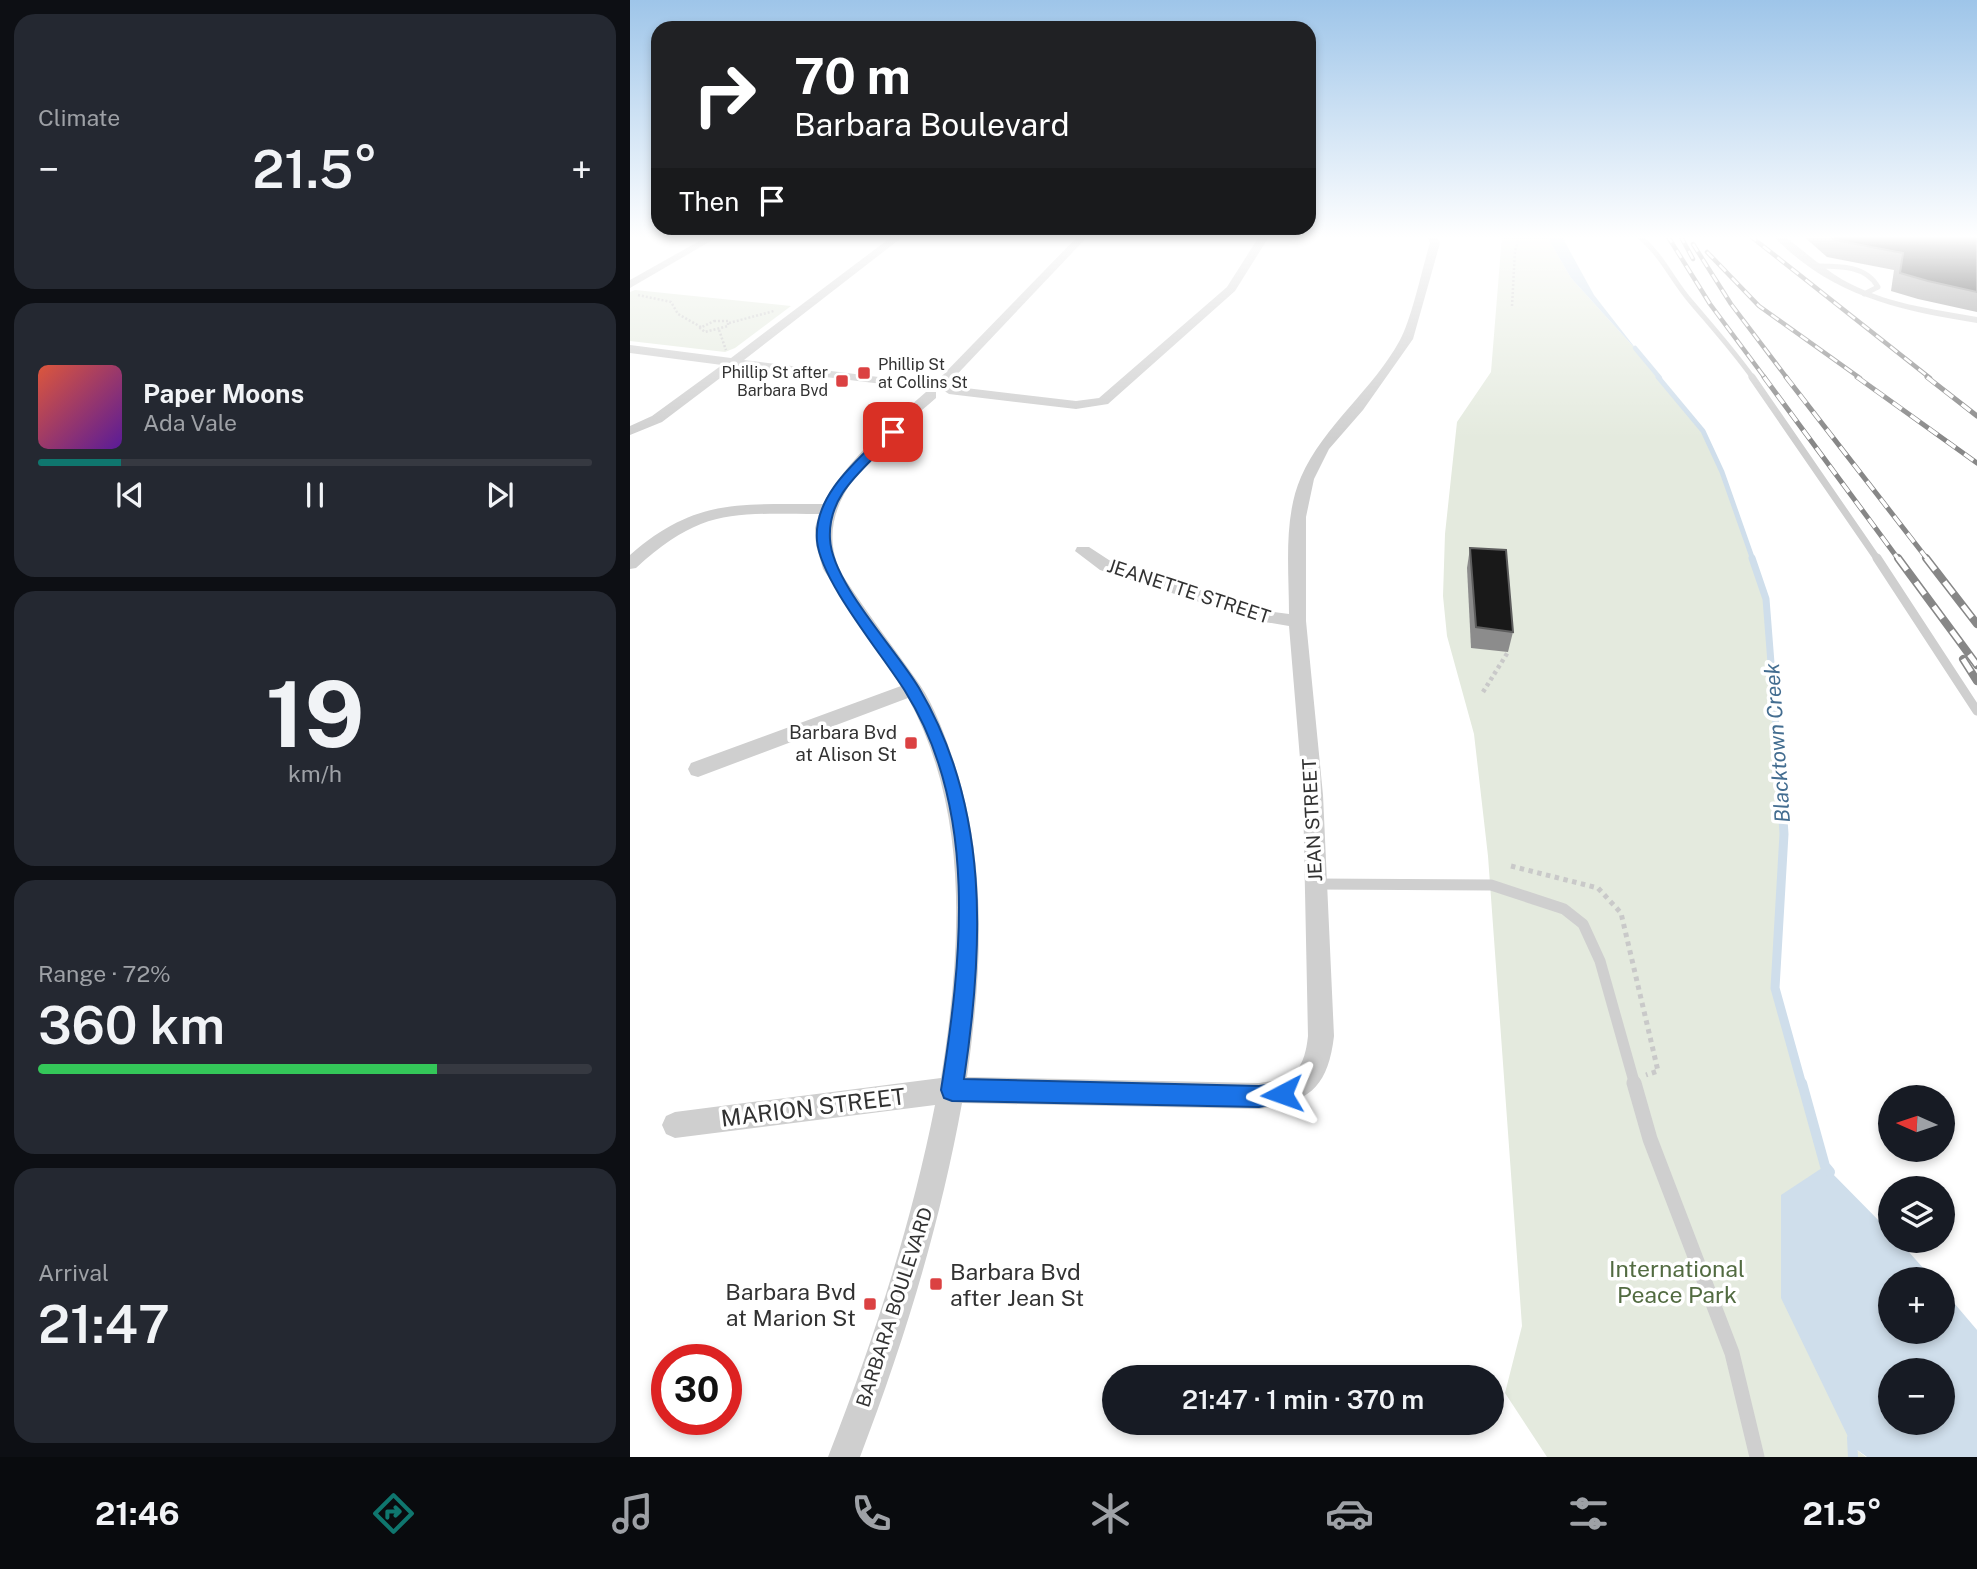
<!DOCTYPE html>
<meta charset="utf-8">
<style>
:root{--surface:#171b24;--page:#242831;--text:#f1f3f6;--muted:#9ea1a6;--line:#363941;--accent:#0f766e}
body{margin:0;font-family:"Public Sans",sans-serif;background:var(--page);color:var(--text);height:100vh;display:flex;flex-direction:column;font-size:26px;white-space:nowrap}
*{box-sizing:border-box;margin:0}
p{font-size:23px;color:var(--muted)}
.icon{flex:none;width:38px;height:38px;fill:none;stroke:currentColor;stroke-width:2;stroke-linecap:round;stroke-linejoin:round}
.map{position:relative;flex:1;overflow:hidden}
.sheet{display:flex;flex-direction:column;gap:14px;padding:14px;background:#0d0f14;width:630px}
.sheet>*{flex:none}
.banner{position:absolute;left:21px;top:21px;width:665px;height:214px;border-radius:21px;box-shadow:0 4px 10px #0003;background:#202124;color:#fff;overflow:hidden}
.needle{width:46px;rotate:273deg}
.tools{position:absolute;left:1248px;top:1085px;display:grid;gap:14px}
.tools a{display:grid;place-items:center;width:77px;height:77px;border-radius:50%;background:var(--surface);box-shadow:0 4px 10px #0003;font-size:35px}
.speed{position:absolute;left:21px;top:1344px;display:flex;gap:14px;font-size:35px;font-weight:700;text-align:center}
.speed>*{display:grid;place-content:center;width:91px;height:91px;border-radius:50%;background:var(--surface);box-shadow:0 4px 10px #0003;line-height:1}
.speed .limit{border:10px solid #d22;background:#fff;color:#111}
.pin{position:absolute;display:grid;place-items:center;width:60px;height:60px;color:#fff;margin:-30px;border-radius:14px;box-shadow:0 4px 10px #0006}
.me{position:absolute;width:77px;margin:-38px;rotate:266deg;stroke-linejoin:round;filter:drop-shadow(0 0 5px #0008)}
.turn{display:flex;align-items:center;gap:24px;height:147px;padding:0 28px;font-size:32px}
.turn .icon{width:91px;height:91px;stroke-width:2.5}
.turn b{display:block;font-size:49px;line-height:60px}
.then{display:flex;align-items:center;height:66px;padding:0 28px;background:#0003;gap:14px;font-size:26px}
.big{font-size:52px;font-weight:600;line-height:1.1}
.sheet .widget{flex:1;display:flex;flex-direction:column;justify-content:center;gap:10px;min-width:0;padding:0 24px;border-radius:21px;background:var(--page)}
.sheet .dial{align-items:center;gap:0}
.dial b{font-size:91px;line-height:1}
.song{display:flex;align-items:center;gap:21px}
.cover{width:84px;height:84px;border-radius:10px;background:linear-gradient(135deg,hsl(10 70% 55%),hsl(270 70% 35%))}
.played{height:7px;border-radius:4px;background:linear-gradient(90deg,var(--accent) 15%,var(--line) 15%)}
.keys{display:flex;justify-content:space-around;direction:ltr}
.heat{display:flex;justify-content:space-between;align-items:center;font-size:38px;direction:ltr}
.charge{height:10px;border-radius:5px;background:linear-gradient(90deg,#34c759 72%,var(--line) 0)}
.trip{position:absolute;left:472px;top:1365px;width:402px;height:70px;border-radius:35px;background:var(--surface);box-shadow:0 4px 10px #0003;font-weight:600;line-height:70px;text-align:center}
.tabs{display:flex;height:112px;justify-content:space-around;align-items:center;background:#090b0e;color:var(--muted)}
.tabs .icon{width:49px;height:49px}
.tabs .on{color:var(--accent)}
.tabs b{font-size:32px;color:var(--text)}
main{display:flex;flex:1;min-height:0}
.map>svg:first-child{display:block}
.green{fill:#e4eade}
.water{fill:#cfdeeb;fill-rule:evenodd}
.lines{fill:none;stroke-linecap:round;stroke-linejoin:round}
.stream-far4{stroke:#cfdeeb;stroke-width:4.5}
.stream-far3{stroke:#cfdeeb;stroke-width:5}
.stream-far2{stroke:#cfdeeb;stroke-width:7}
.stream-far1{stroke:#cfdeeb;stroke-width:9}
.stream{stroke:#cfdeeb;stroke-width:10}
.path-far2{stroke:#c9c9c9;stroke-width:2.5;stroke-dasharray:2 2;stroke-linecap:butt}
.path-far1{stroke:#c9c9c9;stroke-width:4.5;stroke-dasharray:3.5 3.5;stroke-linecap:butt}
.path{stroke:#c9c9c9;stroke-width:5;stroke-dasharray:4.5 4.5;stroke-linecap:butt}
.lane-far4{stroke:#cfcfcf;stroke-width:5}
.lane-far3{stroke:#cfcfcf;stroke-width:7}
.lane-far2{stroke:#cfcfcf;stroke-width:9}
.lane-far1{stroke:#cfcfcf;stroke-width:11}
.lane{stroke:#cfcfcf;stroke-width:15}
.street{fill:#cfcfcf;fill-rule:evenodd}
.rail-far2-casing{stroke:#878787;stroke-width:4.5}
.rail-far1-casing{stroke:#878787;stroke-width:5}
.rail-casing{stroke:#878787;stroke-width:8}
.rail-far2{stroke:#fff;stroke-width:2.5;stroke-dasharray:9;stroke-linecap:butt}
.rail-far1{stroke:#fff;stroke-width:3.5;stroke-dasharray:11;stroke-linecap:butt}
.rail{stroke:#fff;stroke-width:5;stroke-dasharray:15;stroke-linecap:butt}
.wall{fill:#8c8c8c}
.building{fill:#191919;stroke:#5e5e5e;stroke-width:2}
.route{fill:#1a73e8;stroke:#114b97;stroke-width:2}
.poi-dot{fill:#db4142;stroke:#fff;stroke-width:2.5}
.labels{text-anchor:middle;dominant-baseline:central;stroke-width:7;stroke-linejoin:round;paint-order:stroke}
.far-poi-label{font-size:16px;fill:#323232;stroke:#fff;text-anchor:start}
.street-label{font-size:19px;fill:#323232;stroke:#fff}
.poi-label{font-size:19px;fill:#323232;stroke:#fff;text-anchor:end}
.water-label{font-size:21px;font-style:italic;fill:#436d90;stroke:#fff}
.near-street-label{font-size:23px;fill:#323232;stroke:#fff}
.near-park-label{font-size:23px;fill:#526b41;stroke:#fff}
.near-poi-label{font-size:23px;fill:#323232;stroke:#fff;text-anchor:start}
</style>
<main>
<section class="sheet">
<div class="widget"><p>Climate</p>
<div class="heat"><a>−</a><b class="big">21.5°</b><a>+</a></div>
</div>
<div class="widget">
<div class="song"><i class="cover"></i><div><b>Paper Moons</b><p>Ada Vale</p></div></div>
<div class="played"></div>
<div class="keys"><svg class="icon" aria-label="previous" viewBox="0 0 24 24"><path d="M18 5L8 12l10 7zM5 5v14"/></svg><svg class="icon" aria-label="pause" viewBox="0 0 24 24"><path d="M8 5v14M16 5v14"/></svg><svg class="icon" aria-label="next" viewBox="0 0 24 24"><path d="M6 5l10 7-10 7zM19 5v14"/></svg></div>
</div>
<div class="widget dial"><b>19</b><p>km/h</p></div>
<div class="widget"><p>Range · 72%</p><b class="big">360 km</b><div class="charge"></div></div>
<div class="widget"><p>Arrival</p><b class="big">21:47</b></div>
</section>
<div class="map">
<svg width="1347" height="1457" viewBox="0 0 1347 1457">
<rect width="100%" height="100%" fill="#fff"/>
<g class="green">
<path d="M814,235H916L941,278L1010,354L1073,431L1092,472L1136,599L1154,834L1145,988L1195,1166L1223,1447L1236,1457H917L875,1393L892,1326L858,856L844,734L817,636L813,596L815,534L827,422L861,372L872,236Z"/>
<path d="M5,290L161,306L105,348L95,352L0,341V292Z"/>
</g>
<g class="water">
<path d="M916,235H931L964,295L1010,354L941,278Z"/>
<path d="M1195,1166L1260,1232V1241H1269L1303,1279H1260V1332H1312L1313,1290L1347,1330V1457H1237L1223,1447L1151,1298V1195ZM1260,1370H1312V1423H1260Z"/>
</g>
<g class="lines">
<path class="stream-far4" d="M1005,348L1030,378"/>
<path class="stream-far3" d="M1028,377L1073,431L1092,472L1123,560"/>
<path class="stream-far2" d="M1122,558L1136,599L1151,791"/>
<path class="stream-far1" d="M1151,789L1154,834L1145,988L1172,1085"/>
<g class="stream">
<path d="M1172,1083L1195,1166L1200,1172"/>
<path d="M1222,1438L1223,1457"/>
</g>
<g class="path-far2">
<path d="M8,295L41,302L48,314L71,327"/>
<path d="M882,306L885,251L890,235"/>
<path d="M84,321H98V326L75,332L70,328Z"/>
<path d="M99,323L144,311"/>
<path d="M89,330L96,350"/>
</g>
<path class="path-far1" d="M853,692L878,652"/>
<path class="path" d="M881,866L968,888L991,913L1028,1071L1016,1075"/>
<g class="lane-far4">
<path d="M1008,235C1034,257 1041,279 1062,303C1084,329 1103,350 1123,378"/>
<path d="M1186,266C1208,266 1236,265 1248,287L1234,294"/>
</g>
<path class="lane-far3" d="M1122,377L1248,560"/>
<path class="lane-far2" d="M1247,558L1347,711"/>
<path class="lane-far1" d="M686,884L861,885L934,909L953,924L970,961L1005,1085"/>
<path class="lane" d="M1004,1083L1020,1139L1102,1353L1127,1457"/>
<g class="street">
<path d="M80,235H91L0,288V280Z"/>
<path d="M264,235H275L114,360L296,383L302,387L301,390L106,366L32,422L0,435V426L22,416L92,365L0,353V345L101,358Z"/>
<path d="M449,235H459L317,385H309V379Z"/>
<path d="M630,235H640L605,291L478,404L446,409L319,394L313,390L319,386L446,401L469,398L597,287Z"/>
<path d="M796,235H806L810,243L783,339L733,410L699,449L684,479L676,517V621L693,795L704,1036C698,1087 679,1103 629,1109L332,1103C310,1225 274,1342 230,1457H198C243,1342 281,1226 305,1105L45,1138L36,1134L32,1125L36,1116L45,1112L311,1078C331,953 341,814 278,698L68,777L61,775L58,769L61,763L271,686L193,569L186,545L185,528L189,514C104,514 73,507 6,568L0,569V555C66,497 111,505 193,504C217,460 258,425 296,392H306V398C256,442 173,503 213,576C237,613 265,649 290,685C305,707 315,736 324,762C358,865 352,971 337,1077L629,1083C664,1078 674,1072 678,1036L673,795L659,626L629,621L470,570L445,551L447,547H459L482,562L636,611L659,614C659,570 653,518 671,477C694,425 743,390 770,340C782,318 792,269 800,243Z"/>
<path d="M1142,235H1153C1173,250 1191,267 1213,280C1254,303 1301,309 1347,317V323C1267,310 1201,296 1142,235Z"/>
</g>
<g class="rail-far2-casing">
<g id="rail-far2">
<path d="M1037,235L1080,304L1135,378"/>
<path d="M1050,235L1063,259"/>
<path d="M1119,235L1300,378"/>
<path d="M1063,244L1101,304L1157,378"/>
<path d="M1077,252L1129,306L1230,378"/>
</g>
</g>
<g class="rail-far1-casing">
<g id="rail-far1">
<path d="M1134,377L1269,560"/>
<path d="M1156,377L1298,560"/>
<path d="M1227,377L1347,463"/>
<path d="M1297,377L1347,416"/>
</g>
</g>
<g class="rail-casing">
<g id="rail">
<path d="M1268,558L1347,665"/>
<path d="M1296,558L1347,624"/>
<path d="M1333,659L1347,681"/>
</g>
</g>
<use href="#rail-far2" class="rail-far2"/>
<use href="#rail-far1" class="rail-far1"/>
<use href="#rail" class="rail"/>
</g>
<g class="wall">
<path d="M1172,235H1347V312L1288,299L1261,291L1264,270L1197,257Z"/>
<path d="M840,548L883,632L878,652L841,648L837,568Z"/>
</g>
<g class="building">
<path d="M1199,235H1347V292L1298,281L1270,273L1273,253L1205,240Z"/>
<path d="M840,548L876,550L883,632L846,627Z"/>
</g>
<linearGradient id="sky" x2="0" y2="1"><stop stop-color="#9ec5e9"/><stop offset="0.54" stop-color="#fff"/><stop offset="1" stop-color="#fff" stop-opacity="0"/></linearGradient>
<rect width="1347" height="439" fill="url(#sky)"/>
<path class="route" d="M259,429L268,432C241,465 197,490 200,539C202,583 266,649 289,688C360,808 354,946 334,1079L629,1086L652,1083L660,1086L663,1094L660,1101L629,1107L322,1101L314,1098L311,1090C332,960 349,809 275,691C252,654 191,582 187,541C183,494 229,459 259,429Z"/>
<g class="poi-dot">
<rect x="227" y="366" width="14" height="14" rx="3.5"/>
<rect x="205" y="374" width="14" height="14" rx="3.5"/>
<rect x="274" y="736" width="14" height="14" rx="3.5"/>
<rect x="299" y="1277" width="14" height="14" rx="3.5"/>
<rect x="233" y="1297" width="14" height="14" rx="3.5"/>
</g>
<g class="labels">
<g class="far-poi-label">
<text x="248" y="364">Phillip St<tspan x="248" dy="18">at Collins St</tspan></text>
<text x="198" y="372" text-anchor="end">Phillip St after<tspan x="198" dy="18">Barbara Bvd</tspan></text>
</g>
<g class="street-label">
<text transform="translate(559 591) rotate(18)">JEANETTE STREET</text>
<text transform="translate(682 820) rotate(-93)">JEAN STREET</text>
<text transform="translate(264 1307) rotate(-72)">BARBARA BOULEVARD</text>
</g>
<g class="poi-label">
<text x="267" y="732">Barbara Bvd<tspan x="267" dy="22">at Alison St</tspan></text>
</g>
<g class="water-label">
<text transform="translate(1147 743) rotate(-94)">Blacktown Creek</text>
</g>
<g class="near-street-label">
<text transform="translate(183 1107) rotate(-7)">MARION STREET</text>
</g>
<g class="near-park-label">
<text x="1047" y="1268">International<tspan x="1047" dy="26">Peace Park</tspan></text>
</g>
<g class="near-poi-label">
<text x="320" y="1271">Barbara Bvd<tspan x="320" dy="26">after Jean St</tspan></text>
<text x="226" y="1291" text-anchor="end">Barbara Bvd<tspan x="226" dy="26">at Marion St</tspan></text>
</g>
</g>
</svg>
<div class="tools">
<a><svg class="needle" viewBox="-14 -14 28 28"><path d="M0-13l5 13h-10z" fill="#e53935"/><path d="M0 13l5-13h-10z" fill="#9ea1a6"/></svg></a>
<a><svg class="icon" aria-label="layers" viewBox="0 0 24 24"><path d="M12 4l9 5-9 5-9-5zM3 14l9 5 9-5"/></svg></a>
<a>+</a>
<a>−</a>
</div>
<div class="speed"><div class="limit">30</div></div>
<div class="pin" style="left:263px;top:432px;background:#d93025"><svg class="icon" aria-label="arrive" viewBox="0 0 24 24"><path d="M6 21V4h12l-3 4 3 4H6"/></svg></div>
<svg class="me" style="left:652px;top:1094px" viewBox="-20 -20 40 40"><path d="M0-17L14 15 0 8-14 15z" fill="#1a73e8" stroke="#fff" stroke-width="4"/></svg>
<div class="trip">21:47 · 1 min · 370 m</div>
<div class="banner">
<div class="turn"><svg class="icon" aria-label="right" viewBox="0 0 24 24"><path d="M7 20v-9h11M14 6l5 5-5 5"/></svg><div><b>70 m</b>Barbara Boulevard</div></div>
<div class="then">Then<svg class="icon" aria-label="arrive" viewBox="0 0 24 24"><path d="M6 21V4h12l-3 4 3 4H6"/></svg></div>
</div>
</div>
</main>
<nav class="tabs">
<b>21:46</b>
<svg class="icon on" aria-label="directions" viewBox="0 0 24 24"><path d="M12 3l9 9-9 9-9-9zM9 14v-3h6M13 9l2 2-2 2"/></svg>
<svg class="icon" aria-label="music" viewBox="0 0 24 24"><path d="M9 18V5l10-2v13"/><circle cx="6" cy="18" r="3"/><circle cx="16" cy="16" r="3"/></svg>
<svg class="icon" aria-label="phone" viewBox="0 0 24 24"><path d="M5 4h4l2 5-3 2q2 4 5 5l2-3 5 2v4C11 20 4 13 5 4z"/></svg>
<svg class="icon" aria-label="climate" viewBox="0 0 24 24"><path d="M12 3v18M4 7l16 10M4 17L20 7"/></svg>
<svg class="icon" aria-label="car" viewBox="0 0 24 24"><path d="M5 17H2v-5l4-1 3-4h7l3 4 3 1v5h-3M9 17h6M6 11h13"/><circle cx="7" cy="17" r="2"/><circle cx="17" cy="17" r="2"/></svg>
<svg class="icon" aria-label="filters" viewBox="0 0 24 24"><path d="M4 7h16M4 17h16"/><circle cx="9" cy="7" r="2"/><circle cx="15" cy="17" r="2"/></svg>
<b>21.5°</b>
</nav>
